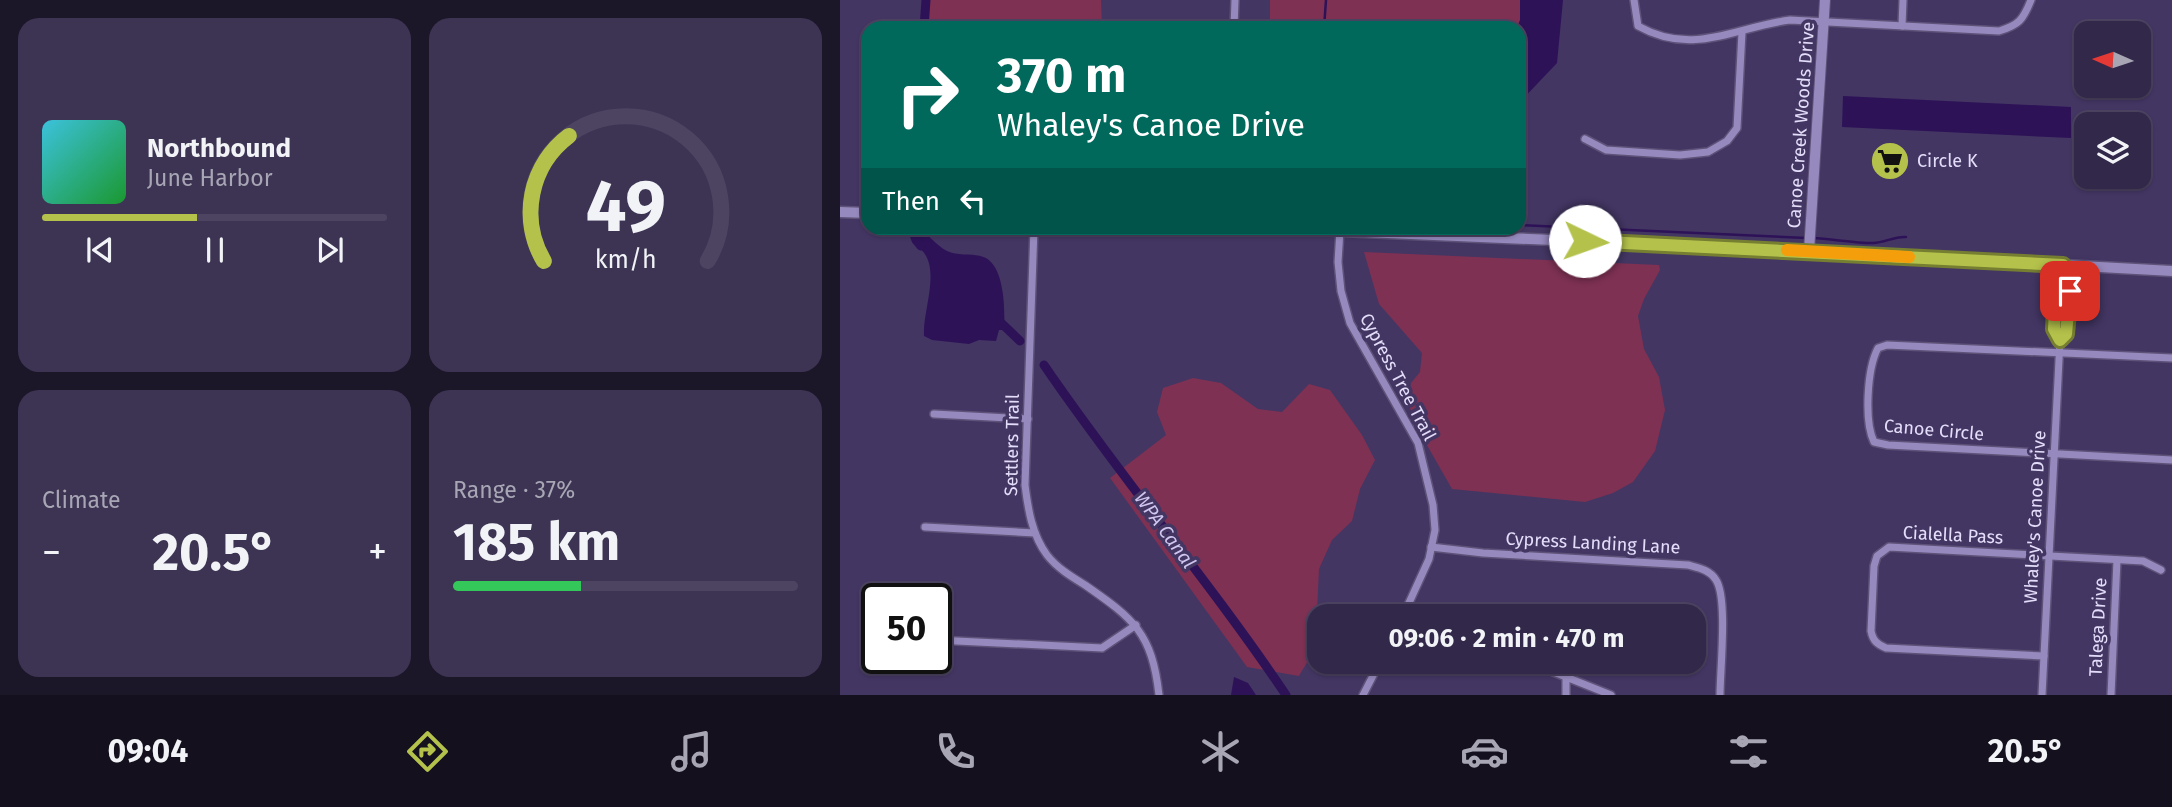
<!DOCTYPE html>
<meta charset="utf-8">
<style>
:root{--surface:#32284a;--page:#3d3454;--text:#f1f3f6;--muted:#a8a6b5;--line:#4d4462;--accent:#b4c24b}
body{margin:0;font-family:"Fira Sans",sans-serif;background:var(--page);color:var(--text);height:100vh;display:flex;flex-direction:column;font-size:26px;white-space:nowrap}
*{box-sizing:border-box;margin:0}
p{font-size:23px;color:var(--muted)}
.icon{flex:none;width:38px;height:38px;fill:none;stroke:currentColor;stroke-width:2;stroke-linecap:round;stroke-linejoin:round}
.map{position:relative;flex:1;overflow:hidden}
.sheet{display:flex;flex-direction:column;gap:18px;padding:18px;background:#1c1629;width:840px}
.sheet>*{flex:none}
.top-card{position:absolute;left:21px;top:21px;width:665px;height:214px;border-radius:21px;box-shadow:0 2px 5px #0004,0 0 0 2px var(--line);background:#00695c;color:#fff;overflow:hidden}
.needle{width:46px;rotate:273deg}
.buttons{position:absolute;left:1234px;top:21px;display:grid;gap:14px}
.buttons a{display:grid;place-items:center;width:77px;height:77px;border-radius:14px;background:var(--surface);box-shadow:0 2px 5px #0004,0 0 0 2px var(--line);font-size:35px}
.speed{position:absolute;left:21px;top:583px;display:flex;gap:14px;font-size:35px;font-weight:700;text-align:center}
.speed>*{display:grid;place-content:center;width:91px;height:91px;border-radius:50%;background:var(--surface);box-shadow:0 2px 5px #0004,0 0 0 2px var(--line);line-height:1}
.speed .limit{border:4px solid #111;border-radius:10px;background:#fff;color:#111}
.pin{position:absolute;display:grid;place-items:center;width:60px;height:60px;color:#fff;margin:-30px;border-radius:14px;box-shadow:0 4px 10px #0006}
.me{position:absolute;width:77px;margin:-38px;rotate:93deg;stroke-linejoin:round;filter:drop-shadow(0 0 5px #0008)}
.turn{display:flex;align-items:center;gap:24px;height:147px;padding:0 21px;font-size:32px}
.turn .icon{width:91px;height:91px;stroke-width:2.5}
.turn b{display:block;font-size:49px;line-height:60px}
.then{display:flex;align-items:center;height:66px;padding:0 21px;background:#0003;gap:14px;font-size:26px}
.big{font-size:52px;font-weight:700;line-height:1.1}
.sheet .tile{flex:1;display:flex;flex-direction:column;justify-content:center;gap:10px;min-width:0;padding:0 24px;border-radius:21px;background:var(--page)}
.sheet .dial{align-items:center;gap:0}
.dial svg{height:182px;overflow:visible;fill:none;stroke:var(--line);stroke-width:7;stroke-linecap:round;text-anchor:middle}
.dial text{fill:var(--text);stroke:none}
.song{display:flex;align-items:center;gap:21px}
.cover{width:84px;height:84px;border-radius:10px;background:linear-gradient(135deg,hsl(190 70% 55%),hsl(130 70% 35%))}
.played{height:7px;border-radius:4px;background:linear-gradient(90deg,var(--accent) 45%,var(--line) 45%)}
.keys{display:flex;justify-content:space-around;direction:ltr}
.heat{display:flex;justify-content:space-between;align-items:center;font-size:38px;direction:ltr}
.charge{height:10px;border-radius:5px;background:linear-gradient(90deg,#34c759 37%,var(--line) 0)}
.sheet .tiles{flex:1;display:grid;gap:18px;grid-template-columns:repeat(2,1fr)}
.trip{position:absolute;left:467px;top:604px;width:399px;height:70px;border-radius:21px;background:var(--surface);box-shadow:0 2px 5px #0004,0 0 0 2px var(--line);font-weight:700;line-height:70px;text-align:center}
.menu{display:flex;height:112px;justify-content:space-around;align-items:center;background:#14101e;color:var(--muted)}
.menu .icon{width:49px;height:49px}
.menu .on{color:var(--accent)}
.menu b{font-size:32px;color:var(--text)}
main{display:flex;flex:1;min-height:0}
.map>svg:first-child{display:block}
.green{fill:#7e3153}
.water{fill:#2e1258}
.lines{fill:none;stroke-linecap:round;stroke-linejoin:round}
.stream{stroke:#2e1258;stroke-width:2.5}
.canal{stroke:#2e1258;stroke-width:9}
.minor-casing{stroke:#5e5279;stroke-width:10}
.tertiary-casing{stroke:#5e5279;stroke-width:12}
.secondary-casing{stroke:#5e5279;stroke-width:13}
.minor{stroke:#9689bd;stroke-width:7}
.tertiary{stroke:#9689bd;stroke-width:10}
.secondary{stroke:#9689bd;stroke-width:10}
.route-casing{stroke:#757e31;stroke-width:18}
.route{stroke:#b4c24b;stroke-width:12}
.slow{stroke:#f59e0b;stroke-width:12}
.labels{text-anchor:middle;dominant-baseline:central;stroke-width:7;stroke-linejoin:round;paint-order:stroke}
.street-label{font-size:18px;fill:#e3ddf9;stroke:#433663}
.poi-label{font-size:18px;fill:#e3ddf9;stroke:#433663;text-anchor:start}
.water-label{font-size:19px;font-style:italic;fill:#d0c6f0;stroke:#433663}
</style>
<main>
<section class="sheet">
<div class="tiles">
<div class="tile">
<div class="song"><i class="cover"></i><div><b>Northbound</b><p>June Harbor</p></div></div>
<div class="played"></div>
<div class="keys"><svg class="icon" aria-label="previous" viewBox="0 0 24 24"><path d="M18 5L8 12l10 7zM5 5v14"/></svg><svg class="icon" aria-label="pause" viewBox="0 0 24 24"><path d="M8 5v14M16 5v14"/></svg><svg class="icon" aria-label="next" viewBox="0 0 24 24"><path d="M6 5l10 7-10 7zM19 5v14"/></svg></div>
</div>
<div class="tile dial"><svg viewBox="0 0 100 80">
<path d="M14 69A42 42 0 1 1 86 69"/>
<path d="M14 69A42 42 0 0 1 25 14" stroke="#b4c24b"/>
<text x="50" y="56" font-size="32" font-weight="700">49</text>
<text x="50" y="72" font-size="11">km/h</text>
</svg></div>
<div class="tile"><p>Climate</p>
<div class="heat"><a>−</a><b class="big">20.5°</b><a>+</a></div>
</div>
<div class="tile"><p>Range · 37%</p><b class="big">185 km</b><div class="charge"></div></div>
</div>
</section>
<div class="map">
<svg width="1332" height="695" viewBox="0 0 1332 695">
<rect width="100%" height="100%" fill="#433663"/>
<g class="green">
<path d="M88,0H261L262,28H86Z"/>
<path d="M430,0H680V20L677,28H430Z"/>
<path d="M524,252L819,265L820,270L804,299L798,316L804,349L819,377L825,410L815,451L793,482L773,493L745,502L612,489L576,426L568,402L571,383L580,372L582,353L539,304Z"/>
<path d="M353,378L381,383L418,409L442,412L469,384L490,390L522,435L535,460L520,489L512,521L492,540L479,569L477,612C488,635 470,657 459,676L407,667L270,478L326,435L317,412L323,388Z"/>
</g>
<g class="water">
<path d="M680,0H723L717,63L679,103V28H677L680,20Z"/>
<path d="M1003,96L1231,107V138L1002,127Z"/>
<path d="M76,228C89,233 95,245 107,251C119,257 134,252 146,258C165,269 165,311 164,330H159L156,341L139,340L129,344L92,340L84,336C82,309 105,262 75,245Z"/>
<path d="M394,677L408,683L416,695H391Z"/>
</g>
<g class="lines">
<g class="stream">
<path d="M484,28L486,0"/>
<path d="M679,225L966,238"/>
<path d="M972,238C993,239 1013,243 1033,243C1045,243 1054,236 1066,237"/>
</g>
<g class="canal">
<path d="M84,28L86,0"/>
<path d="M72,229L76,240L81,246"/>
<path d="M157,319L180,341"/>
<path d="M204,365C281,478 370,582 446,695"/>
</g>
<g class="minor-casing">
<g id="minor">
<path d="M794,0L798,26C853,57 895,27 950,20L1159,31C1179,25 1183,20 1191,0"/>
<path d="M1062,26L1063,0"/>
<path d="M394,28L395,0"/>
<path d="M745,139L766,150L840,155L868,152L887,141L897,128L902,32"/>
<path d="M194,228L185,485C188,509 192,535 207,555C217,568 232,577 245,585C294,619 312,633 319,695"/>
<path d="M500,230L498,262L501,291L510,323L578,443L593,505L595,530L589,559L563,616"/>
<path d="M1220,340L1226,333L1230,291L1223,281"/>
<path d="M1332,358L1047,345L1038,348C1027,369 1024,421 1034,442L1048,445L1332,460"/>
<path d="M94,414L188,419"/>
<path d="M85,527L195,533"/>
<path d="M591,547L643,553L848,565C859,568 870,570 876,580C888,598 880,671 880,695"/>
<path d="M96,640L262,648L296,625"/>
<path d="M1204,656L1046,648C1037,644 1033,641 1031,631L1034,566L1037,556L1049,547L1303,561L1321,570"/>
<path d="M591,662L601,667L711,671L771,695"/>
<path d="M523,695L540,662"/>
<path d="M726,695V677"/>
<path d="M1202,695L1220,340L1214,329L1216,291L1223,281V265"/>
<path d="M1271,695L1277,560"/>
</g>
</g>
<g class="tertiary-casing">
<path id="tertiary" d="M969,251L985,0"/>
</g>
<g class="secondary-casing">
<g id="secondary">
<path d="M0,212L28,213"/>
<path d="M432,228L969,251L1332,271"/>
</g>
</g>
<use href="#minor" class="minor"/>
<use href="#tertiary" class="tertiary"/>
<use href="#secondary" class="secondary"/>
</g>
<g class="lines">
<g class="route-casing">
<path id="route" d="M745,241L1223,265V281L1216,291L1214,329L1220,340L1226,334L1230,291"/>
</g>
<use href="#route" class="route"/>
<path class="slow" d="M947,250L1069,257"/>
</g>
<defs>
<g id="supermarket-disc" transform="scale(2.0125)"><circle r="9.5" fill="#b4c24b" stroke="#433663"/><path d="M-6-5.5h2.5l.6 2H6L4.5 2H-2.5L-4.4-4H-6ZM-1.5 3.2a1.3 1.3 0 1 0 .1 0ZM3 3.2a1.3 1.3 0 1 0 .1 0Z" fill="#111"/></g>
</defs>
<g fill-rule="evenodd">
<use href="#supermarket-disc" x="1050" y="161"/>
</g>
<g class="labels">
<g class="street-label">
<text transform="translate(961 125) rotate(-86)">Canoe Creek Woods Drive</text>
<text transform="translate(558 377) rotate(62)">Cypress Tree Trail</text>
<text transform="translate(1094 430) rotate(5)">Canoe Circle</text>
<text transform="translate(172 445) rotate(-89)">Settlers Trail</text>
<text transform="translate(1195 517) rotate(-87)">Whaley's Canoe Drive</text>
<text transform="translate(1113 535) rotate(3)">Cialella Pass</text>
<text transform="translate(753 543) rotate(3)">Cypress Landing Lane</text>
<text transform="translate(1258 627) rotate(-87)">Talega Drive</text>
</g>
<g class="poi-label">
<text x="1077" y="161">Circle K</text>
</g>
<g class="water-label">
<text transform="translate(325 530) rotate(54)">WPA Canal</text>
</g>
</g>
</svg>
<div class="buttons">
<a><svg class="needle" viewBox="-14 -14 28 28"><path d="M0-13l5 13h-10z" fill="#e53935"/><path d="M0 13l5-13h-10z" fill="#a8a6b5"/></svg></a>
<a><svg class="icon" aria-label="layers" viewBox="0 0 24 24"><path d="M12 4l9 5-9 5-9-5zM3 14l9 5 9-5"/></svg></a>
</div>
<div class="speed"><div class="limit">50</div></div>
<div class="pin" style="left:1230px;top:291px;background:#d93025"><svg class="icon" aria-label="arrive" viewBox="0 0 24 24"><path d="M6 21V4h12l-3 4 3 4H6"/></svg></div>
<svg class="me" style="left:745px;top:241px" viewBox="-20 -20 40 40"><circle r="19" fill="#fff"/><path d="M0-13L10 11 0 6-10 11z" fill="#b4c24b"/></svg>
<div class="trip">09:06 · 2 min · 470 m</div>
<div class="top-card">
<div class="turn"><svg class="icon" aria-label="right" viewBox="0 0 24 24"><path d="M7 20v-9h11M14 6l5 5-5 5"/></svg><div><b>370 m</b>Whaley's Canoe Drive</div></div>
<div class="then">Then<svg class="icon" aria-label="left" viewBox="0 0 24 24"><path d="M17 20v-9H6M10 6l-5 5 5 5"/></svg></div>
</div>
</div>
</main>
<nav class="menu">
<b>09:04</b>
<svg class="icon on" aria-label="directions" viewBox="0 0 24 24"><path d="M12 3l9 9-9 9-9-9zM9 14v-3h6M13 9l2 2-2 2"/></svg>
<svg class="icon" aria-label="music" viewBox="0 0 24 24"><path d="M9 18V5l10-2v13"/><circle cx="6" cy="18" r="3"/><circle cx="16" cy="16" r="3"/></svg>
<svg class="icon" aria-label="phone" viewBox="0 0 24 24"><path d="M5 4h4l2 5-3 2q2 4 5 5l2-3 5 2v4C11 20 4 13 5 4z"/></svg>
<svg class="icon" aria-label="climate" viewBox="0 0 24 24"><path d="M12 3v18M4 7l16 10M4 17L20 7"/></svg>
<svg class="icon" aria-label="car" viewBox="0 0 24 24"><path d="M5 17H2v-5l4-1 3-4h7l3 4 3 1v5h-3M9 17h6M6 11h13"/><circle cx="7" cy="17" r="2"/><circle cx="17" cy="17" r="2"/></svg>
<svg class="icon" aria-label="filters" viewBox="0 0 24 24"><path d="M4 7h16M4 17h16"/><circle cx="9" cy="7" r="2"/><circle cx="15" cy="17" r="2"/></svg>
<b>20.5°</b>
</nav>
